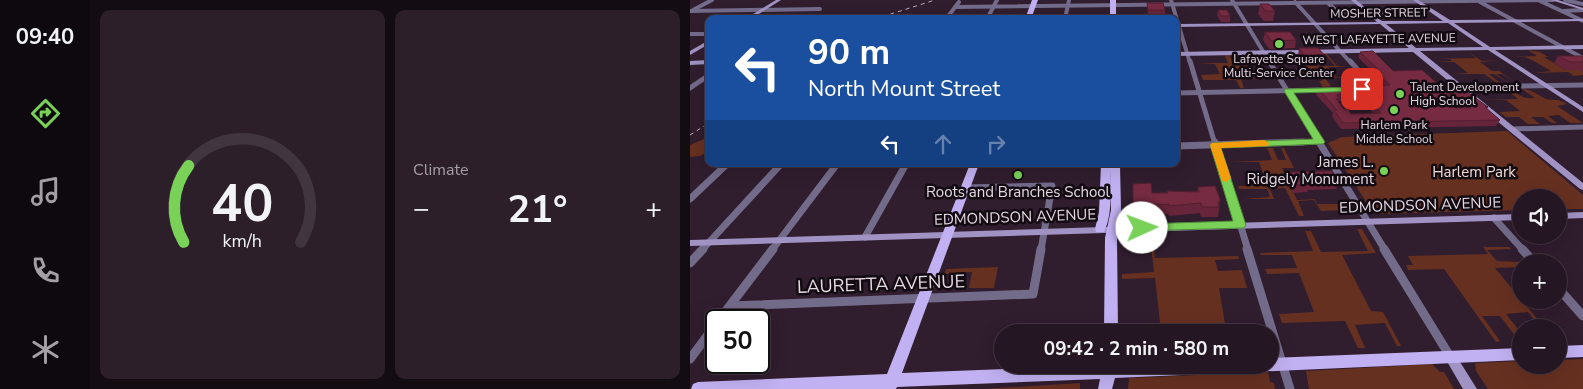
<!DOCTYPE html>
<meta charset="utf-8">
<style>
:root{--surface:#241622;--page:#2c1f2a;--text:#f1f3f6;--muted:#a39fa5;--line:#413540;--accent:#79d157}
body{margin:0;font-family:"Nunito Sans",sans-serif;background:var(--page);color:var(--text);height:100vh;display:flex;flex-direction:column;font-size:19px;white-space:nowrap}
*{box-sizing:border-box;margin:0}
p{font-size:16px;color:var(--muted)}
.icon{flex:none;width:28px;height:28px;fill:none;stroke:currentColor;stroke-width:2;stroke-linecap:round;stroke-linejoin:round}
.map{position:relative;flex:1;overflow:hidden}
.drawer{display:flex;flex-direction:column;gap:10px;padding:10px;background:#140c13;width:600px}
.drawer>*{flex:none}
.top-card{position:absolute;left:15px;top:15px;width:475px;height:152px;border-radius:10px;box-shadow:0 5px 20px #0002,0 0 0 1px var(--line);background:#1a4fa0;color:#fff;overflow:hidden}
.tools{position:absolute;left:822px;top:189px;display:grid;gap:10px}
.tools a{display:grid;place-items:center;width:55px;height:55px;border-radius:50%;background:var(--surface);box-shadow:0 5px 20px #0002,0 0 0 1px var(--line);font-size:25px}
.speed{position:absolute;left:15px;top:309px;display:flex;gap:10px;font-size:25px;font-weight:700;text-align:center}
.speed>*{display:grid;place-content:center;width:65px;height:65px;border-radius:50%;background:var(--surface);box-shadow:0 5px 20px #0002,0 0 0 1px var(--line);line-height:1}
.speed .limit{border:2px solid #111;border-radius:8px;background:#fff;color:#111}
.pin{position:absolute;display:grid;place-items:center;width:42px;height:42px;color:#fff;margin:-21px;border-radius:10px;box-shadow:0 2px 8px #0006}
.me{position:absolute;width:55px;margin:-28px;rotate:88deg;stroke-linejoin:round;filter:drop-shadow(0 0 4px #0008)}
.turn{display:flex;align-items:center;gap:18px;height:105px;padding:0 20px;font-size:22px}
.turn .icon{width:65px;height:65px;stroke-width:2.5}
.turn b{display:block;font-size:35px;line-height:42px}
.lanes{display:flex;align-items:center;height:48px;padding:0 20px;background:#0003;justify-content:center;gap:25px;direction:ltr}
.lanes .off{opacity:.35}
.big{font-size:38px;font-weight:700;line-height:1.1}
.drawer .tile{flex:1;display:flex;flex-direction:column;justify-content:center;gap:8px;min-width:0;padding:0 18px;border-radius:10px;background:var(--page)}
.drawer .dial{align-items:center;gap:0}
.dial svg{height:130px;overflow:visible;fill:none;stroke:var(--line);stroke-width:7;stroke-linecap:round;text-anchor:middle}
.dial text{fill:var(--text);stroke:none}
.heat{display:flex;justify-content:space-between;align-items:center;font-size:28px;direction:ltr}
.drawer .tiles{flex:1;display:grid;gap:10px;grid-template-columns:repeat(2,1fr)}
.trip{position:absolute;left:304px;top:324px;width:285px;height:50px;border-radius:25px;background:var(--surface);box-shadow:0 5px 20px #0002,0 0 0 1px var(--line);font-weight:700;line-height:50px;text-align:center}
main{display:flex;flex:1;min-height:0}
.dock{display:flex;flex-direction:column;width:90px;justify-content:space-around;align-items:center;background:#0e090e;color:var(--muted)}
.dock .icon{width:35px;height:35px}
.dock .selected{color:var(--accent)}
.dock b{font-size:22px;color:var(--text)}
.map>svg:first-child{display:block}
.green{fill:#663020}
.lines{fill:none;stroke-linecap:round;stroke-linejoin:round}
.street-far3{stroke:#736b8a;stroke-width:4}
.street-far2{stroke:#736b8a;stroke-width:5}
.street-far1{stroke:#736b8a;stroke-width:7}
.street{stroke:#736b8a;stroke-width:9}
.secondary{fill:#a093c4;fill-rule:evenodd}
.primary{fill:#c2b1f2;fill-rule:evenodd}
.rail{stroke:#bbaeba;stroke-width:1;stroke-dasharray:4 4;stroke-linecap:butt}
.wall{fill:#66253a;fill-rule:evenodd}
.building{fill:#772b43;stroke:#531e2f;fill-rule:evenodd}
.route{fill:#79d157;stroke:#4f8839}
.slow{fill:#f59e0b}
.poi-dot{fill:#79d157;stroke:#130b12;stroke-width:2}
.labels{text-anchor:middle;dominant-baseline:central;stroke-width:5;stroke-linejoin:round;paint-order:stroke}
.far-street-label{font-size:12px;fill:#e4d8e3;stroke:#130b12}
.far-poi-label{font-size:12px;fill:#e4d8e3;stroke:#130b12}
.poi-label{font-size:15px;fill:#e4d8e3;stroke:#130b12;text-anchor:end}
.park-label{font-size:15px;fill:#f0d9d2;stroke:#130b12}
.street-label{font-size:15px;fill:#e4d8e3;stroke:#130b12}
.near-street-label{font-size:18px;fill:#e4d8e3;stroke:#130b12}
</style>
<main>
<nav class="dock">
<b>09:40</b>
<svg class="icon selected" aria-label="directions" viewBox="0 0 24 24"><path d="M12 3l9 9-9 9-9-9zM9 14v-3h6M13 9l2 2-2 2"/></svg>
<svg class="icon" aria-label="music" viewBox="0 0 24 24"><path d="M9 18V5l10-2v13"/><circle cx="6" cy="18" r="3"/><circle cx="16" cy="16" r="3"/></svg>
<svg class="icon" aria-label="phone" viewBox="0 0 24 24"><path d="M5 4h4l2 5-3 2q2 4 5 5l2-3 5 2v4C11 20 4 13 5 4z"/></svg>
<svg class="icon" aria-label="climate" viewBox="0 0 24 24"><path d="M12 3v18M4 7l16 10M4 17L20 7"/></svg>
</nav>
<section class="drawer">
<div class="tiles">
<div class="tile dial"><svg viewBox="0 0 100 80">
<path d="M14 69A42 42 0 1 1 86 69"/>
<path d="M14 69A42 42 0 0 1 17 22" stroke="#79d157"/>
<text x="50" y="56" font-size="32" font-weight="700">40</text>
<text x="50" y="72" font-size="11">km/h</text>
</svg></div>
<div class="tile"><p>Climate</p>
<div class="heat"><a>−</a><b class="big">21°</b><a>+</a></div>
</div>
</div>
</section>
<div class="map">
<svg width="893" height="389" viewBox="0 0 893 389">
<rect width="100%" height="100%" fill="#301d2e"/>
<g class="green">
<path d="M838,50L850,52L858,57H854L875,70H893V75L884,76L878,72L843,73L861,71L844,61L835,57H819L847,56Z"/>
<path d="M777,51L792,61L811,60L790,62L802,71H809L826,83L812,74H806L818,83L804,74H799L810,83H807L794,74H762L778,73L764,62L746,61H762L760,59H742L786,58Z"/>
<path d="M601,54L612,66H645L635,54H637L647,66L658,67H638L646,77H668L635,78L641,86L633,87L629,81H632L630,78H597L617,77Z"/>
<path d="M539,55L543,63H558L557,64L564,78H583L551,79L554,88H550L546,80H513L511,75L530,74L525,64L507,63H538L535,56Z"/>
<path d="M816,89C828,90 828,100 845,98L832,89C841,89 846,94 854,98C863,102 866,97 877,104L867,106L893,123H880L869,115L858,116L867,123H862L853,117H841L850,124H838L829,117H816L809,112L830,111L816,100H793L828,99Z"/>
<path d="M817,131L893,195V209H869V198H831V210L684,214L638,143L652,137Z"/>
<path d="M19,137V150L10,156L0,157V145Z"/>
<path d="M577,148H583L588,160H596L591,148H594L604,168H592L607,200L625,199L627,204H655L659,210L631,211L624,200L608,201L614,216H609L595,188L580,189L584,199H553L580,197L577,189H549L548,186L577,185L569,162H540L582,160Z"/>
<path d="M667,229H672L686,253L652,255L681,311L693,312L711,346H707L695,323L665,325L675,348H668L655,321L592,323L589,314L624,312L609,273L577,274L575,269L607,268L602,255H571L570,253L623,251L615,231H621L631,252L678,251Z"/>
<path d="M460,236H463L465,258L548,256L549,259L525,260L528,271L552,270L557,288H529L535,324H567L568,326L505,329L506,332H471L465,278L432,279V274L464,272Z"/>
<path d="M793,247H819L821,249L797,250L807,261L833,262H831V267L805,268L854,327H850L838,312L816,314L831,333V341H829L810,316H792L810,341L806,342L754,269L718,270L716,265H723L718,256L798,254Z"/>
<path d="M308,267L304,288H279L282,272L254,274L256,269Z"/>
<path d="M893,359V389H798L786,371L785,363L831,361V365H869V360Z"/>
<path d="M742,364L750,372H754L764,389H619L616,371Z"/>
<path d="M578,372L580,382L584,383L585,389H438L439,378Z"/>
<path d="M390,383V389H293Z"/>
</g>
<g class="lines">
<g class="street-far3">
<path d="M481,0L500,63"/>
<path d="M542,0L580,63"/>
<path d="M875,0L893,4"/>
<path d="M850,1L893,21"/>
<path d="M605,2L661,63"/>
<path d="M790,2L893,58"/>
<path d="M638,3L650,14L710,13"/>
<path d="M265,7L863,0"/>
<path d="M3,10L22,0"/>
<path d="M0,11L130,9"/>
<path d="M874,11L893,10"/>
<path d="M256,19L269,2"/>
<path d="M297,19L307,0"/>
<path d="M375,19L379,0"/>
<path d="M0,34H19"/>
</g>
<g class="street-far2">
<path d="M500,61L525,144"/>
<path d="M579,61L630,144"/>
<path d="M660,61L685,89"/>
<path d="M771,87L893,85"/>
<path d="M0,88L19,75"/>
<path d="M486,93L636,90"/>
<path d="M821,129L893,127"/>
<path d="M568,144L630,142"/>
</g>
<g class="street-far1">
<path d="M525,142L558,250"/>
<path d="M629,142L695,250"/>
<path d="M486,146L613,142"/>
<path d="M276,188L362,186L351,250"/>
<path d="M0,199L37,164"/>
<path d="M804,218L833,250"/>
<path d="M175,237L216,164"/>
<path d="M12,250L91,164"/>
<path d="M82,250L147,164"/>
</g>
<g class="street">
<path d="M557,249L600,389"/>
<path d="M694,249L761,358"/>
<path d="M832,249L844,262"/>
<path d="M0,263L13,249"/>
<path d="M869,289L893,316"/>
<path d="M40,306L343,294L351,249"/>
<path d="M29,320L83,249"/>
<path d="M0,359L26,324"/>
</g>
<g class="secondary">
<path d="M86,0H91L61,19H55Z"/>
<path d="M661,0H666L692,21H753L723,0H728L760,20L893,19V21L764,23L800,47L893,45V49L805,50L893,107V112L798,50L730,51L893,183V190L890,189L723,52L486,56V52L719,48L690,24L486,27V24L687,22ZM758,23L793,47L726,48L696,24Z"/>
<path d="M861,0H868L893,8V10Z"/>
<path d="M19,40V44L0,55V51Z"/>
<path d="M19,60V64L0,65V61Z"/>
<path d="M893,212V218L869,219V213Z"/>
<path d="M831,214V220L0,246V240Z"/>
<path d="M761,352L765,354L787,389H773L755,358L757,354Z"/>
</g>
<g class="primary">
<path d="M342,0H348L341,19H335Z"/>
<rect x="420" y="0" width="6" height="19"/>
<path d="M280,164H289L212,373L413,365H580V358L831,348V360L425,378L422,389H408L410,379L207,387L206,389H1L3,384L8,382L197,374Z"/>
<path d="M411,164H430L431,210L427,238L428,332H414L415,238L421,210L420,170C420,190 423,214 414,232H406L405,229L409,212Z"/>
<path d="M893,345V357L869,358V346Z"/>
</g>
<g class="rail">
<path d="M185,19L245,0"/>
<path d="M0,135L19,123"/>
</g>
</g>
<g class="wall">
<path d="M457,3L475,10V15H458Z"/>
<path d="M570,4L585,11L583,21H574L568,14Z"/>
<path d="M528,10L540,16V22H531L527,15Z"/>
<path d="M575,32L606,40L605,48L579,49L573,40Z"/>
<path d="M609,48L636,57L634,65L615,66L608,56Z"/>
<path d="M670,52L703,71L749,85L798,107L797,109L810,120L806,126L651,129L642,116L643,113L626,95L628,88L692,86L686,80L687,77L668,57ZM649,101H673L683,113L661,114L654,109L649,102ZM758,102H763L770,108H765Z"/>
<path d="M868,56H893V72L890,70H875L864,63Z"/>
<path d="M599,172L649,182L646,189L618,190L617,192L603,193L597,180Z"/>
<path d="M443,184L462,193L507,192L508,187L530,202L528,217H511L510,213L479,216L478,214L463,215V219H446V214H443Z"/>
</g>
<g class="building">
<path d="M457,3H473L475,10H458Z"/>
<path d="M570,4H579L585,11H575Z"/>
<path d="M528,10H537L540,16H531Z"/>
<path d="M575,32H600L606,40L581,41Z"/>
<path d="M609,48H628L636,57L616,58Z"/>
<path d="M683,51L703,71L732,70L749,85H767L798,107H795L810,120L653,123L644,110H647L628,88L700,85L688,74L692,73L670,52ZM675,94L691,113L661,114L658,109H654L646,99H650L647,95ZM751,95H766L781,108H765Z"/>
<path d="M868,56H893V62H880Z"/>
<path d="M642,171L649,182L618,183L619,185H605L599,172Z"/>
<path d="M461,183L462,193H478L477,191L509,192L508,187L525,186L530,199V202H528L529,207H512L511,203L479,206V204L463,205V209H446V204H443V184Z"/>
</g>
<path class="route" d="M672,87L676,89L675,91L604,93L635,142L633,144L531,148L556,225L554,228L448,231L446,228L448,225L452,224L543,221L520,145L522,143L623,139L594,91L595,89Z"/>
<path class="slow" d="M574,140L579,143L578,146L531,148L541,178L536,182L532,181L520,145L522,143Z"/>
<g class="poi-dot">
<circle cx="589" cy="44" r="5"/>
<circle cx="710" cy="94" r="5"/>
<circle cx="704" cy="110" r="5"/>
<circle cx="694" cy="171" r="5"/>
<circle cx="328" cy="175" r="5"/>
</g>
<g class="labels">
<g class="far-street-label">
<text transform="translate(689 13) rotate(-1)">MOSHER STREET</text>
<text transform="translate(689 39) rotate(-1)">WEST LAFAYETTE AVENUE</text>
</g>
<g class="far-poi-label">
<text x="589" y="59">Lafayette Square<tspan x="589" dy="14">Multi-Service Center</tspan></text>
<text x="720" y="87" text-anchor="start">Talent Development<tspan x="720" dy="14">High School</tspan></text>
<text x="704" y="125">Harlem Park<tspan x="704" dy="14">Middle School</tspan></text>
</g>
<g class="poi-label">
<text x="684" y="162">James L.<tspan x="684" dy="17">Ridgely Monument</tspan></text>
<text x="328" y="192" text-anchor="middle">Roots and Branches School</text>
</g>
<g class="park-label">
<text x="784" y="172">Harlem Park</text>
</g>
<g class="street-label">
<text transform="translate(730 205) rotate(-2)">EDMONDSON AVENUE</text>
<text transform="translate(325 217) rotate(-2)">EDMONDSON AVENUE</text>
</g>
<g class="near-street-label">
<text transform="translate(191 284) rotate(-2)">LAURETTA AVENUE</text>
</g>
</g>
</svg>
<div class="tools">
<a><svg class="icon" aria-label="sound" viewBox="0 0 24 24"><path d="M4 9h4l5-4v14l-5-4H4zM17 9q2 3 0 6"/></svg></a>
<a>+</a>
<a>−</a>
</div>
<div class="speed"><div class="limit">50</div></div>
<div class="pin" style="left:672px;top:89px;background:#d93025"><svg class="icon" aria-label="arrive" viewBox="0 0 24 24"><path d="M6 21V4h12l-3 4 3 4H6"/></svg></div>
<svg class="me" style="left:452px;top:228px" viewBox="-20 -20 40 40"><circle r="19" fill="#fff"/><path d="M0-13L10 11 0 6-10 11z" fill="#79d157"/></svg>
<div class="trip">09:42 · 2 min · 580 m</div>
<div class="top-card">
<div class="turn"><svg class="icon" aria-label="left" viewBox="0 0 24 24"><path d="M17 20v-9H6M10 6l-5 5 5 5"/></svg><div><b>90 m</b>North Mount Street</div></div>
<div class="lanes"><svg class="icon" aria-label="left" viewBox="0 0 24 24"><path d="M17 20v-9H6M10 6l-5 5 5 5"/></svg><svg class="icon off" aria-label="ahead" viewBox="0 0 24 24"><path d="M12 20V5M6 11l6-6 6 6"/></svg><svg class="icon off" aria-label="right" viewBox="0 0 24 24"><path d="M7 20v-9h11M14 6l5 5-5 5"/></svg></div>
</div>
</div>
</main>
